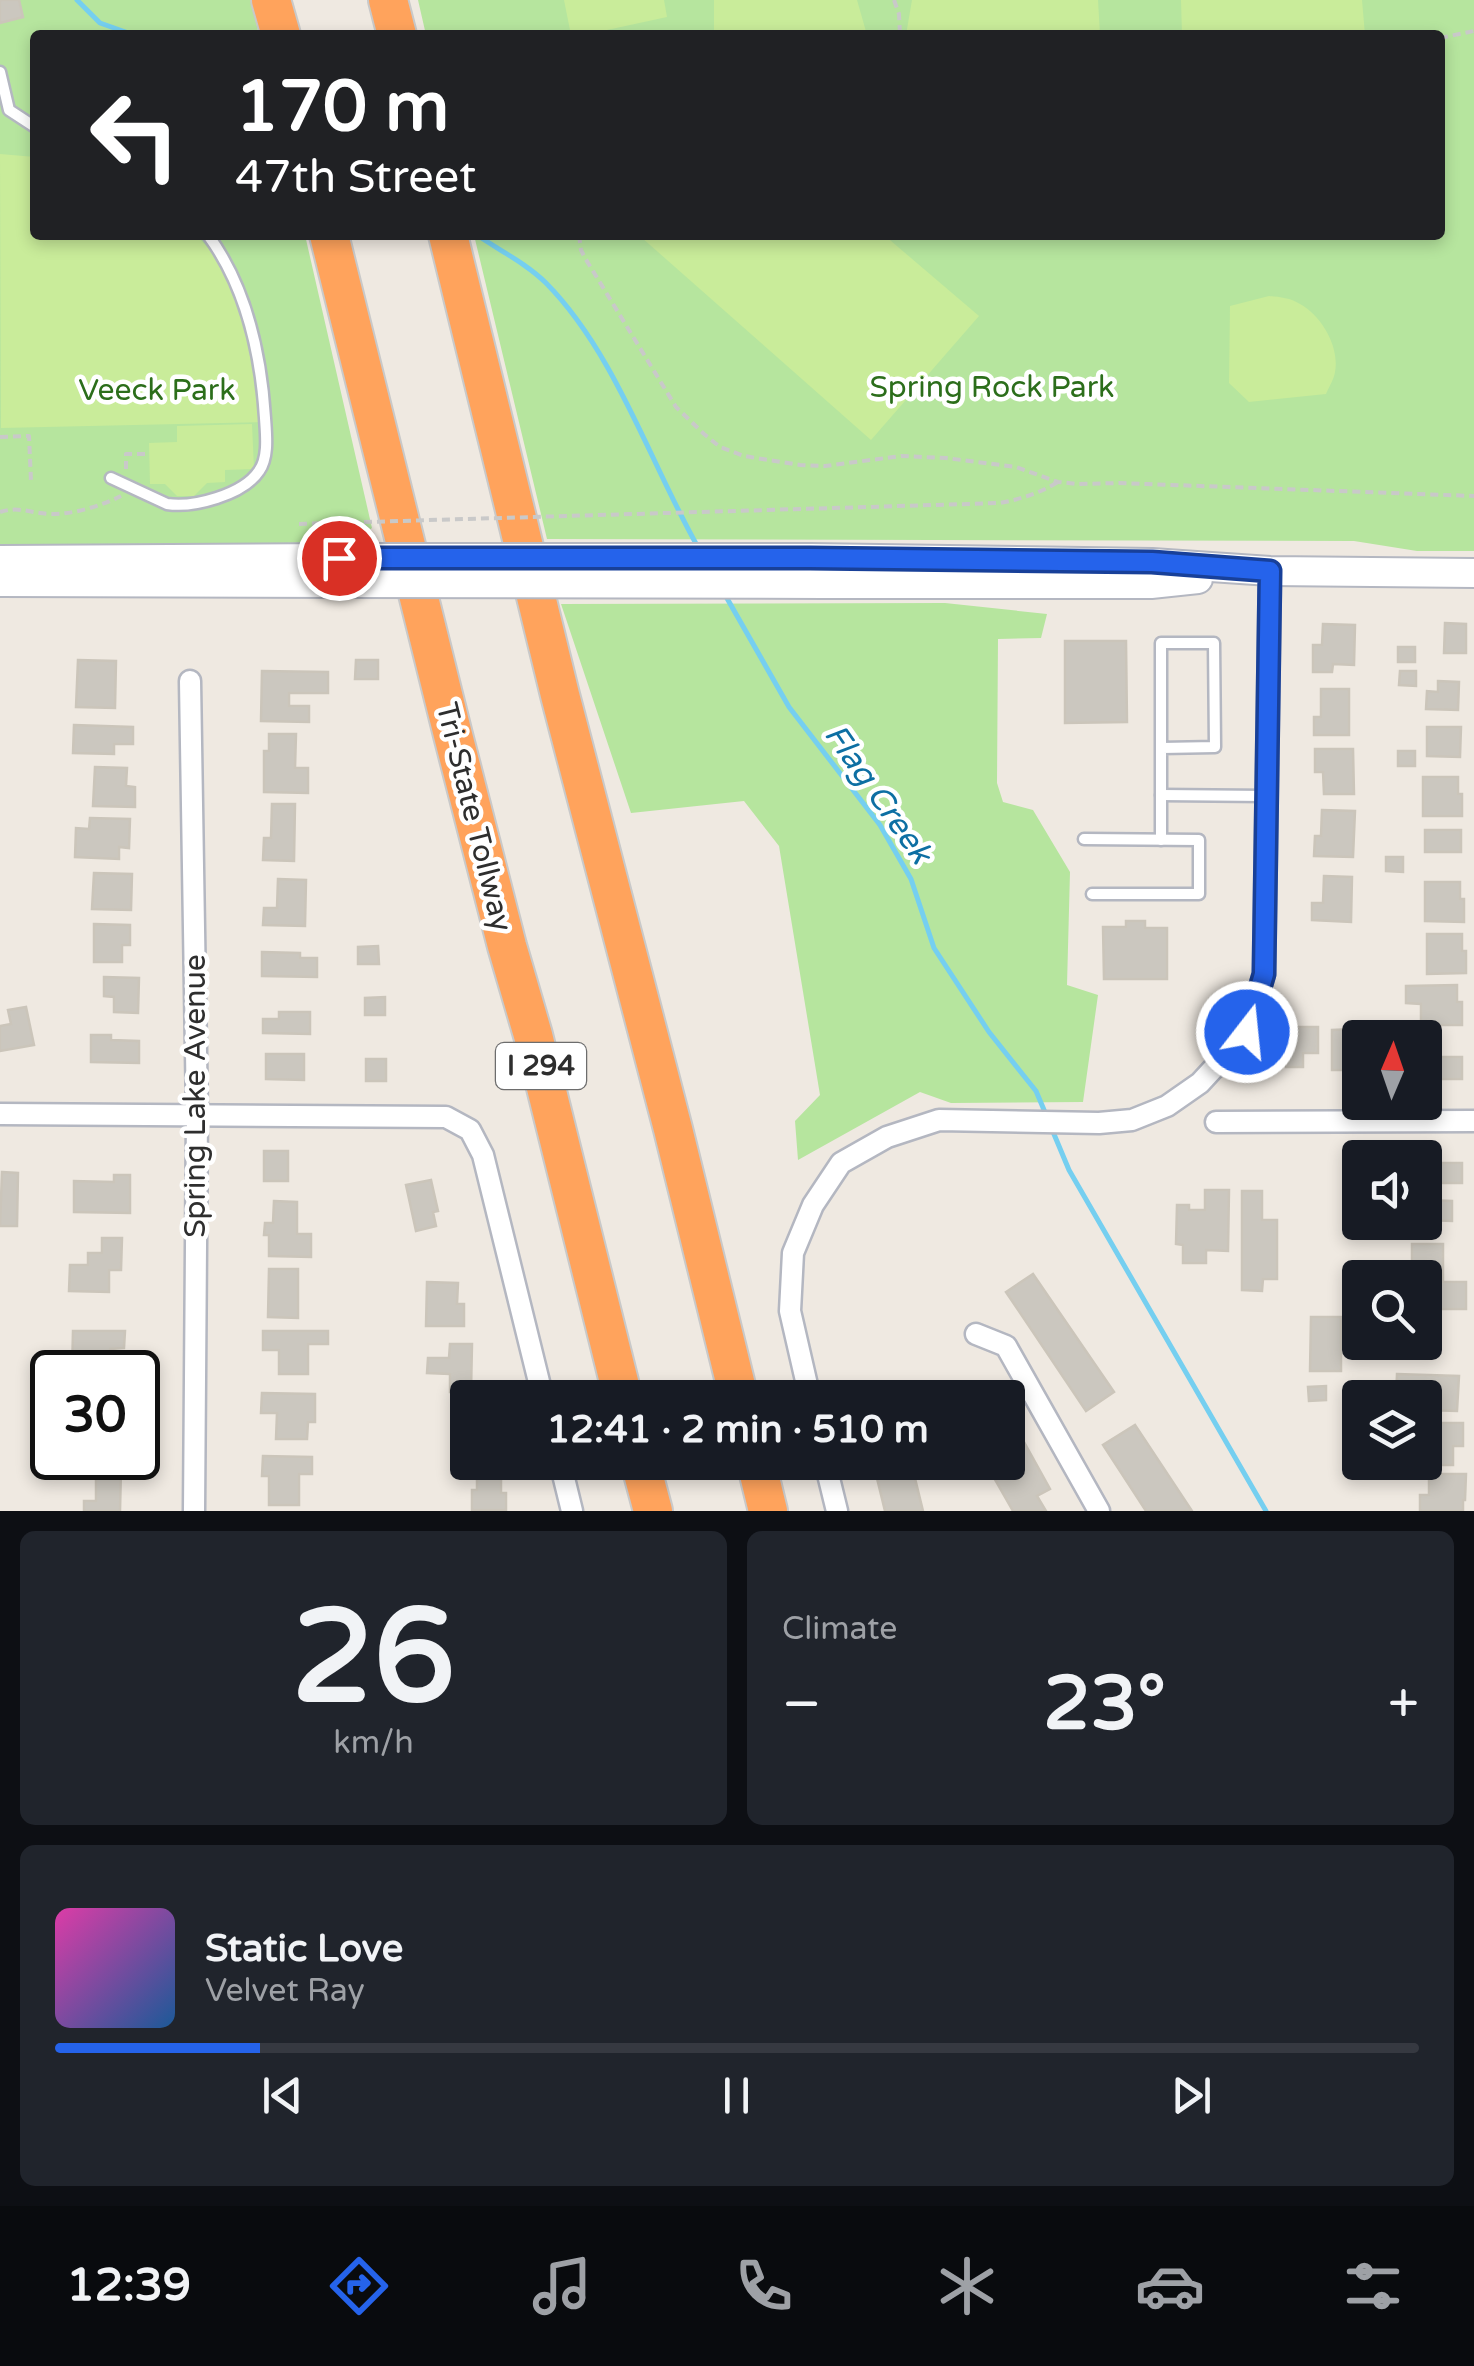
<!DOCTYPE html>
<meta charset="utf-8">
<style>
:root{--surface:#171b24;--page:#20242c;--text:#f1f3f6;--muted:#9ea1a6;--line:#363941;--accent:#2563eb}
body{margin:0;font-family:"Varela Round",sans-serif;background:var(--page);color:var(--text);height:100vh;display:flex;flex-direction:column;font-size:38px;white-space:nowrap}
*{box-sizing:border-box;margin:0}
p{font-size:32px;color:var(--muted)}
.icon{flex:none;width:55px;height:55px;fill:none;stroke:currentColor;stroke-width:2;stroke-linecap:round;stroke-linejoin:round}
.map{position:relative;height:1511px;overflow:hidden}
.drawer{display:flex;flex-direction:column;gap:20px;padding:20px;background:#0d0f14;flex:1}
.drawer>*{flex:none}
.banner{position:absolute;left:30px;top:30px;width:1415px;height:210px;border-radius:10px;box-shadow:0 5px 15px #0003;background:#202124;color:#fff;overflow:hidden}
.needle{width:65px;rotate:2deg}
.buttons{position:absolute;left:1342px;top:1020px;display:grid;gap:20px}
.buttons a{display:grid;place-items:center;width:100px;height:100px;border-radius:10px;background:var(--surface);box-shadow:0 5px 15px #0003;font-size:50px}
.speed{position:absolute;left:30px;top:1350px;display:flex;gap:20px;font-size:50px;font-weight:700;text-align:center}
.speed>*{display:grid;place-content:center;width:130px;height:130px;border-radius:50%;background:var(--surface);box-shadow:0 5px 15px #0003;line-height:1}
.speed .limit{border:5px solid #111;border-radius:15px;background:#fff;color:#111}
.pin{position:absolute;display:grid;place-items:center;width:85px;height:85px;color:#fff;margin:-42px;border:5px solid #fff;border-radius:50%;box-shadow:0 2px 10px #0007}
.me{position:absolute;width:110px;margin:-55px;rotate:16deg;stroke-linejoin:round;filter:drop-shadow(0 0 8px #0008)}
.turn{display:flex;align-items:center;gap:35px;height:210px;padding:0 40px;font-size:45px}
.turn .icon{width:130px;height:130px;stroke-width:2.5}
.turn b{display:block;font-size:70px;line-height:85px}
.big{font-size:75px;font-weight:700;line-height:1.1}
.drawer .card{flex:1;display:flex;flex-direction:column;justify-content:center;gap:15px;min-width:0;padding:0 35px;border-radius:15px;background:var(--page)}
.drawer .dial{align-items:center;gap:0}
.dial b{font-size:130px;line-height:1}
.song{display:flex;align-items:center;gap:30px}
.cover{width:120px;height:120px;border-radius:15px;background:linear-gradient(135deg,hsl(320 70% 55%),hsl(210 70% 35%))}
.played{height:10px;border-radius:5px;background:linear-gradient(90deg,var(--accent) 15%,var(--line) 15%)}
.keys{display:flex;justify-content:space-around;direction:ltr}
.heat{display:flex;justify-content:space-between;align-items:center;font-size:55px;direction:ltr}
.drawer .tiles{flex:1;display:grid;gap:20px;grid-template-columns:1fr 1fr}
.card:last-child{grid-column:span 2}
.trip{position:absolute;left:450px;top:1380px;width:575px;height:100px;border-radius:10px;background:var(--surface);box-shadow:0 5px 15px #0003;font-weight:700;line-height:100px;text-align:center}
.dock{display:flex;height:160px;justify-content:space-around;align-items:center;background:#090b0e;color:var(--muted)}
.dock .icon{width:70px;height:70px}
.dock .on{color:var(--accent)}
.dock b{font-size:45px;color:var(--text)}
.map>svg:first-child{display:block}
.green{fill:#b6e59e}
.pitch{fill:#c9ec9a}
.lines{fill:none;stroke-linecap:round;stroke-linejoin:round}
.stream{stroke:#75cff0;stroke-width:5}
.building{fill:#cbc7bf;stroke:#cbc5ba;stroke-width:2.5}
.lane-casing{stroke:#b4b7c1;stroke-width:15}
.street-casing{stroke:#b4b7c1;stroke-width:25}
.secondary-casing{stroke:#b4b7c1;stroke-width:32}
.highway-casing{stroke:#c9c9c9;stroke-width:42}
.path{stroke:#c9c9c9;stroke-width:4;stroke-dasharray:8 5;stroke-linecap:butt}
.lane{stroke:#fff;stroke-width:10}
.street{stroke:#fff;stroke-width:20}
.secondary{stroke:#fff;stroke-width:28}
.highway{stroke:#ffa35c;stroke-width:38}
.secondary-bridge-casing{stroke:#b4b7c1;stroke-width:32;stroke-linecap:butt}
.path-bridge{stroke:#c9c9c9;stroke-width:4;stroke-dasharray:8 5;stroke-linecap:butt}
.secondary-bridge{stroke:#fff;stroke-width:28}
.route-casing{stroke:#184099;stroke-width:25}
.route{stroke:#2563eb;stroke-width:18}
.labels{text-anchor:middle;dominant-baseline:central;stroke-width:9;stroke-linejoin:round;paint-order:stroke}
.shield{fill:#fff;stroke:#6d6d6d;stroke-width:2.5}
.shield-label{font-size:28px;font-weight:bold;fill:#2e2e2e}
.park-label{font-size:30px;fill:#2c6e1b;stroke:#fff}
.street-label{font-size:30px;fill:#2e2e2e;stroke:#fff}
.water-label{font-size:32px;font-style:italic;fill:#0d6fa3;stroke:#fff}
</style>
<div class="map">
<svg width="1474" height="1511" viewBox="0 0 1474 1511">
<rect width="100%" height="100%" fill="#efe9e1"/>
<g class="green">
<path d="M0,0H251L259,35H35V235H305L372,528L352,542L0,547Z"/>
<path d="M418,0H1474V551H1417L1354,541L547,539L474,235H1440V35H426Z"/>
<path d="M945,603L1047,614L1041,638L998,639L997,783L1003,802L1033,810L1070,872L1067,985L1098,995L1083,1102L951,1103L920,1092L798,1160L795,1121L820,1095L779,846L744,801L631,813L561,604Z"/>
</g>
<g class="pitch">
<path d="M564,0H664L667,17L584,35H571Z"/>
<path d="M714,0H857L867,35H714Z"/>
<path d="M912,0H1098L1100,35H906Z"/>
<path d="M1181,0H1362L1365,35H1182Z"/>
<path d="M0,154L35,157V235H196L223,264L246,318L265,422L1,428Z"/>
<path d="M643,235H884L979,316L871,440L641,237Z"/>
<path d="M1269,296C1280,297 1290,298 1300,304C1321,315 1340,347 1335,372C1334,379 1329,387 1326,394L1249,402L1229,383L1230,306Z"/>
<path d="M252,424L254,469L225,470V482L207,483L194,496H177L165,484H150L149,443L177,442V426Z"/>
</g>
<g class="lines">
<g class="stream">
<path d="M77,0L100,23L134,35"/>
<path d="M477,235C499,250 527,264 546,283C616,354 650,463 699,549"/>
<path d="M724,593L789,707L880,825L911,879L934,948L989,1032L1036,1091L1047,1117"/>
<path d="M1051,1127L1069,1170L1266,1511"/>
</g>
</g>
<g class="building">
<path d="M0,0H19L23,17L0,23Z"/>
<path d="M1445,623L1466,624V653H1444Z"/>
<path d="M1323,624L1355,625L1354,665L1333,664L1332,672H1313V645H1322Z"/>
<path d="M1065,641H1126L1127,722L1065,723Z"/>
<rect x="1398" y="647" width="17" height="15"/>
<path d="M78,660L116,661L115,708L76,707Z"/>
<path d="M356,660H378V679H355Z"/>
<path d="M262,671L328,672V693H289V706H309V722L261,721Z"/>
<path d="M1400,671H1416V686L1399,685Z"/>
<path d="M1438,681L1459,682L1458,710L1426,709L1427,691L1438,692Z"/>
<path d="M1321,689H1349V735H1314V717H1321Z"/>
<path d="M74,725L133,727V744H114V754L73,753Z"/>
<path d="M1427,727H1461L1460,757L1427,756Z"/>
<path d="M269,734H296L295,768H308V793L264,792V751H269Z"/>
<path d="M1315,749H1353L1354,794H1324L1323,772H1315Z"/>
<rect x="1398" y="751" width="17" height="15"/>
<path d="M95,767L127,768L126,786L135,787V807L93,806Z"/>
<path d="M1423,777H1458V794H1462V816H1423Z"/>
<path d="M272,804H295L294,861L263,860L264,838H271Z"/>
<path d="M1322,810L1355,811L1353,857L1314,856L1315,836H1321Z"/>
<path d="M90,818L130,819L129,848L119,847V859L75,857L76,828L89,829Z"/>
<rect x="1425" y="830" width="36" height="22"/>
<path d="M1386,857H1403V872L1386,871Z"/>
<path d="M94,873L132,874L131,910L92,909Z"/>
<path d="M1324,876L1352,877L1351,922L1312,920V903H1323Z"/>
<path d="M278,879L306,880L305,926L263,925L264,908H277Z"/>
<path d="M1425,882H1460V899H1464V922L1425,921Z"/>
<path d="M1126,921H1145V928H1167V979H1104L1103,927H1126Z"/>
<path d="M94,924L130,925V945H122V962H94Z"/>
<path d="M1427,934H1462V951H1466V973L1427,974Z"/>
<path d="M378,946L379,964H358V947Z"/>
<path d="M262,952L300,953V958H317V977L262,976Z"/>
<path d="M104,977L139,978L138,1013L114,1012V997L104,996Z"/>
<path d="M1457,985V1002H1462V1025H1421V1004L1406,1003V986Z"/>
<path d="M385,997V1015H365V998Z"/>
<path d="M26,1007L34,1045L0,1051V1026L11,1024L8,1010Z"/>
<path d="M279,1012H310V1034L263,1033V1019H279Z"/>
<path d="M1286,1027H1318V1053H1303V1067H1286Z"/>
<path d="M1354,1029V1033H1371V1038H1360V1070H1332V1030Z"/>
<path d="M91,1035H111V1040L139,1041V1063L91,1062Z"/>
<path d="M1425,1049H1427V1057H1462V1079H1425Z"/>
<path d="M266,1054H304V1080L266,1079Z"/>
<rect x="366" y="1059" width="20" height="22"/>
<rect x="264" y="1151" width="24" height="30"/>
<rect x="1425" y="1163" width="37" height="20"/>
<path d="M2,1172L18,1173L17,1226H0Z"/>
<path d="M114,1175H130V1213L74,1212V1181L114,1182Z"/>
<path d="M431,1180L438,1211L433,1212L436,1226L416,1231L406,1185Z"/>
<path d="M1205,1190H1229L1228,1251L1206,1250V1263H1183V1245L1176,1244L1177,1205H1189V1210H1205Z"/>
<path d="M1242,1191H1262V1220H1277V1279H1263L1262,1291L1242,1290Z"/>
<path d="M1425,1200L1452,1201V1221L1425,1220Z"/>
<path d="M274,1201L297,1202V1234H311V1257L269,1256V1235H264L265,1223H273Z"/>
<path d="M1386,1222H1403L1404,1230H1386Z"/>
<path d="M102,1238H122L121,1270H109V1292L69,1291L70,1265H88V1253H102Z"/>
<path d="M1412,1244H1443V1282H1466V1309H1425V1278H1412Z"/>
<path d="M269,1269H298V1318L268,1317Z"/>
<path d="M1033,1274L1114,1392L1086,1411L1006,1292Z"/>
<path d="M427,1282L458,1283L457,1304H464V1326H426Z"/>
<path d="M1311,1317H1341V1371H1310Z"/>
<path d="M73,1331H125L124,1348L110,1349V1359H117V1372H72Z"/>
<path d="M263,1331H328V1344H308V1374H279V1350H263Z"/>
<path d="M450,1344H472L471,1392H450V1374L427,1373L428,1358H449Z"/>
<path d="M1397,1374L1459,1376L1457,1411L1425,1410V1398H1396Z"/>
<path d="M991,1384L999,1398H966Z"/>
<path d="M1326,1386V1400L1309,1401L1308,1387Z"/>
<path d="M262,1393L315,1394V1422H308L307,1439H276L277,1413H261Z"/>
<path d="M462,1401H468V1451L462,1450Z"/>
<path d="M1008,1413L1050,1489L1037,1496L1046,1511H1013L985,1462H1008Z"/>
<path d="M1425,1423H1463V1446H1453V1465H1415V1462H1425Z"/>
<path d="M1135,1425L1192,1511H1146L1103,1445Z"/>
<path d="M263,1456L312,1457V1474H299V1505H269V1476H262Z"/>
<path d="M477,1462H501V1493H506V1510H472V1490H477Z"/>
<path d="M873,1462H911L923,1511H885Z"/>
<path d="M96,1469L121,1470L120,1511H84V1501H96Z"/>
<path d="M1429,1474H1466L1465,1500H1463V1511H1420V1495H1429Z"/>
</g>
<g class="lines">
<g class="lane-casing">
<g id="lane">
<path d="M0,72L9,110L35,127"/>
<path d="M111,478L167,504C193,508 243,495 259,471C269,457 266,434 265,418C261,354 247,288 208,235"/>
<path d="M1161,795L1266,796"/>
<path d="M1084,839L1199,840V894H1092"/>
<path d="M1161,840V643H1214L1215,747L1162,748"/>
</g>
</g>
<g class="street-casing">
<g id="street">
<path d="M190,681L197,1114L194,1511"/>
<path d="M0,1114L446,1117L470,1130L483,1155L543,1398"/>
<path d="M1216,1122L1474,1121"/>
<path d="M976,1334L1006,1346L1099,1511"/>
<path d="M810,1398L790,1311L793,1253L813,1205L841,1163L887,1137L939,1120L1099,1123L1132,1120L1167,1106L1200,1083L1247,1032L1264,974L1270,571"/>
<path d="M560,1462L572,1511"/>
<path d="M825,1462L837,1511"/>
</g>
</g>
<g class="secondary-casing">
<g id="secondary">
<path d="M810,558L1152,563L1270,571L1474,573"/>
<path d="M0,560L339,558"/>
<path d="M0,582L345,583"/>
<path d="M825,584H1151L1198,579"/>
</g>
</g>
<g class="highway-casing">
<g id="highway">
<path d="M271,0L281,35"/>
<path d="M388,0L397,35"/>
<path d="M329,235L453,735L507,946L533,1035L623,1398"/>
<path d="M448,235L560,695L673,1129L739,1398"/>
<path d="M640,1462L653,1511"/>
<path d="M756,1462L768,1511"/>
</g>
</g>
<g class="path">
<path d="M894,0L899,14L900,35"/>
<path d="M1440,38L1474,31"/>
<path d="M579,235L581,250L585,258L676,407L704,434L720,447L744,456L800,465L825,466L901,456L946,458L1016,467L1058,482L1078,484L1119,483L1474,496"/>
<path d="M0,437L29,436L31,481"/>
<path d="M126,469V454H150"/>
<path d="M767,510L1000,503C1021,499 1040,493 1058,482"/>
<path d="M0,512C18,506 31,513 49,514C71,515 101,506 121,496"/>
</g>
<use href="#lane" class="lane"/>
<use href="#street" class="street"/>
<use href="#secondary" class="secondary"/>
<use href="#highway" class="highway"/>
<g class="secondary-bridge-casing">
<g id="secondary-bridge">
<path d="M339,558H810"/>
<path d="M345,583L825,584"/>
</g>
</g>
<path class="path-bridge" d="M299,524L767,510"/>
<use href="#secondary-bridge" class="secondary-bridge"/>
</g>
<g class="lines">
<g class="route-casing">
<path id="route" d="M339,558H810L1152,562L1270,571L1264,974L1247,1032"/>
</g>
<use href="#route" class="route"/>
</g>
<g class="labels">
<rect class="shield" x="496" y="1043" width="90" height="46" rx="8"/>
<g class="shield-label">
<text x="541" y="1066">I 294</text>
</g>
<g class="park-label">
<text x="992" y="387">Spring Rock Park</text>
<text x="157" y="390">Veeck Park</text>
</g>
<g class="street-label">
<text transform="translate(474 817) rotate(76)">Tri-State Tollway</text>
<text transform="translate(195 1096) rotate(-90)">Spring Lake Avenue</text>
</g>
<g class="water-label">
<text transform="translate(878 794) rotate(55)">Flag Creek</text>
</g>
</g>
</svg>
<div class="buttons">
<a><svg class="needle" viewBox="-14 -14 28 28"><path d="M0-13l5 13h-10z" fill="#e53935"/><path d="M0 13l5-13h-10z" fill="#9ea1a6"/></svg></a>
<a><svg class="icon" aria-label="sound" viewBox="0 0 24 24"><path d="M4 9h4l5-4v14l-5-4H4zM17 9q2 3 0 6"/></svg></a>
<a><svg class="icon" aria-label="search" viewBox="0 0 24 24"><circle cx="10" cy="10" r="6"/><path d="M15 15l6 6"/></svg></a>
<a><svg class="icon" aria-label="layers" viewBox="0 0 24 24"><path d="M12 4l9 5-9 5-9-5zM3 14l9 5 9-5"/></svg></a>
</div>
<div class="speed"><div class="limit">30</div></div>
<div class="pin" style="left:339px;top:558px;background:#d93025"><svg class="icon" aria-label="arrive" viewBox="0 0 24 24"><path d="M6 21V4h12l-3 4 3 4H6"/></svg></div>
<svg class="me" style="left:1247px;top:1032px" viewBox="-20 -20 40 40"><circle r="17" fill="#2563eb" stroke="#fff" stroke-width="3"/><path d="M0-11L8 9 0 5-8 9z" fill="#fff"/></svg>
<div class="trip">12:41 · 2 min · 510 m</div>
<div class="banner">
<div class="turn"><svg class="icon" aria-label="left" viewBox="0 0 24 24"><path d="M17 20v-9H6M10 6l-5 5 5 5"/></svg><div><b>170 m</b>47th Street</div></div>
</div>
</div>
<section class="drawer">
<div class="tiles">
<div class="card dial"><b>26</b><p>km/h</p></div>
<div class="card"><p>Climate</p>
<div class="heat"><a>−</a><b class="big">23°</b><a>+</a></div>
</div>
<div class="card">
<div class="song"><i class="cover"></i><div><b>Static Love</b><p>Velvet Ray</p></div></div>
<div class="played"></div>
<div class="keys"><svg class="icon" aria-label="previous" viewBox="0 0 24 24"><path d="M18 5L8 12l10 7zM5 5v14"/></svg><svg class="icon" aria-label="pause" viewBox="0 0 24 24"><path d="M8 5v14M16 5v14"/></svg><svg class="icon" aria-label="next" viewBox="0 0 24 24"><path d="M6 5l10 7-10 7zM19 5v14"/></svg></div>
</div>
</div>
</section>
<nav class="dock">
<b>12:39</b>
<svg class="icon on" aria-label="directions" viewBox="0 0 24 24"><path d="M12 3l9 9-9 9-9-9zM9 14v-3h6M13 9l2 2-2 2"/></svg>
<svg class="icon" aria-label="music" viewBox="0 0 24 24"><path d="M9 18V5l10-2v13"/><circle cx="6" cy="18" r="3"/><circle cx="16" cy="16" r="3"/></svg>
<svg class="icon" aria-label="phone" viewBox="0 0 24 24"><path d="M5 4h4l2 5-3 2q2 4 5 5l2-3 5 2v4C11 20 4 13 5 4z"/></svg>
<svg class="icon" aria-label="climate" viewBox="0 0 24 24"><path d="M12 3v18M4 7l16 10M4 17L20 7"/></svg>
<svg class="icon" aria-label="car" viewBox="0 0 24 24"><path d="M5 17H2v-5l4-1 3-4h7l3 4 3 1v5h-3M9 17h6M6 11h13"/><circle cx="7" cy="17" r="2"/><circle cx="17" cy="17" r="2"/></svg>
<svg class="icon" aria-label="filters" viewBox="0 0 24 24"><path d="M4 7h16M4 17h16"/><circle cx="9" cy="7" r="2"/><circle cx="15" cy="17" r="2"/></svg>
</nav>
